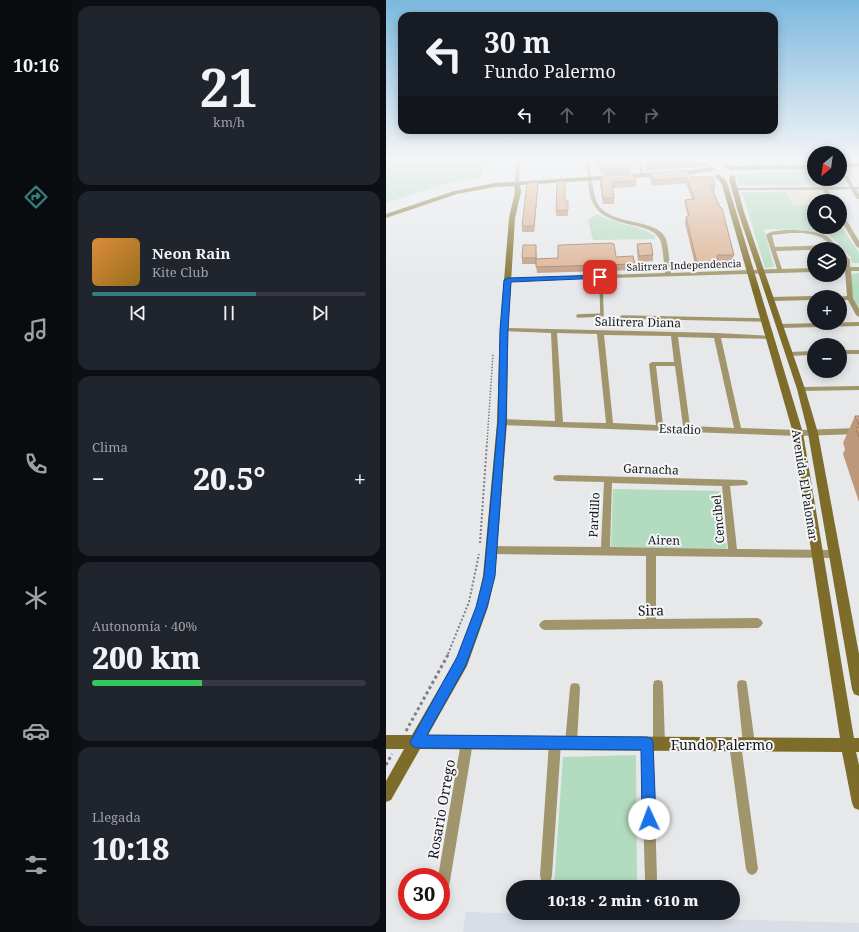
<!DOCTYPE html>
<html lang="es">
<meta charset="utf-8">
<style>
:root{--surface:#171b24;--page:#20242c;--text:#f1f3f6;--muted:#9ea1a6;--line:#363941;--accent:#357e7f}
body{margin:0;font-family:"Noto Serif",serif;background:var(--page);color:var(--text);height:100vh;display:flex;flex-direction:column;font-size:15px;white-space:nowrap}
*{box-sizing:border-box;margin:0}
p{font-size:13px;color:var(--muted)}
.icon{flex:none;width:22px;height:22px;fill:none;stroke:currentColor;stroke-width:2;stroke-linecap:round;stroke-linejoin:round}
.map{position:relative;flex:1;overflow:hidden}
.details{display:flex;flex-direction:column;gap:6px;padding:6px;background:#0d0f14;width:314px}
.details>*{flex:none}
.top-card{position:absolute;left:12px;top:12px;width:380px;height:122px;border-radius:12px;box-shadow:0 2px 10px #0003;background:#171b24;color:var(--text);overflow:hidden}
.needle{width:26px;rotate:209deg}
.tools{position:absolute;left:421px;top:146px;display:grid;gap:8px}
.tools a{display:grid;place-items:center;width:40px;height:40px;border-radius:50%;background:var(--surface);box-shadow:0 2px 10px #0003;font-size:20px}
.speed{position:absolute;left:12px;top:868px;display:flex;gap:8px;font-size:20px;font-weight:700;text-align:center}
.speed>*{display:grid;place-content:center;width:52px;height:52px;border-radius:50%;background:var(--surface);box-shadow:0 2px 10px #0003;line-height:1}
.speed .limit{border:6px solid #d22;background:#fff;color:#111}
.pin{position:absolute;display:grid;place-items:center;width:34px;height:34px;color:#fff;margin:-17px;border-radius:8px;box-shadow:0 2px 6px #0006}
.me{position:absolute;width:44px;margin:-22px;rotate:358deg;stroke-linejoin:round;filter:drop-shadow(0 0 3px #0008)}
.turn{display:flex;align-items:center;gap:14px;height:84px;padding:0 20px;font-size:18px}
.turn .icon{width:52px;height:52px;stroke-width:2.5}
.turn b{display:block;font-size:28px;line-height:34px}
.lanes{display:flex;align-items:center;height:38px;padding:0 20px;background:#0003;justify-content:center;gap:20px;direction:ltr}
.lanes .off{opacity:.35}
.big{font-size:30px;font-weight:800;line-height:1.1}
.details .card{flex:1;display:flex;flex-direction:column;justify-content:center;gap:6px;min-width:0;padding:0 14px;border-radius:12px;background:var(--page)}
.details .dial{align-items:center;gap:0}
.dial b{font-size:52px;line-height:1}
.song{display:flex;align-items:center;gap:12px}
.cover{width:48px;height:48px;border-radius:6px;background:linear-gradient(135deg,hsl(30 70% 55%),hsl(40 70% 35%))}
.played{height:4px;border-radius:2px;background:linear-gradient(90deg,var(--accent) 60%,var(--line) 60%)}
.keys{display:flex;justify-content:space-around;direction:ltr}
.heat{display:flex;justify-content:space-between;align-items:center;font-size:22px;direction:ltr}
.charge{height:6px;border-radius:3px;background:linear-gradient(90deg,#34c759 40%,var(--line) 0)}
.trip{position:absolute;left:120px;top:880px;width:234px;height:40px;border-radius:20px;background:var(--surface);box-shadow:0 2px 10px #0003;font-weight:800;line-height:40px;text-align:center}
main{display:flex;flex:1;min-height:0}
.dock{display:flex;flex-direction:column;width:72px;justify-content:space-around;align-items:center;background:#090b0e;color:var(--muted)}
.dock .icon{width:28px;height:28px}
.dock .active{color:var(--accent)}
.dock b{font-size:18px;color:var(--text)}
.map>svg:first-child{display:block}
.built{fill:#d8dde6}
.education{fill:#e9dcc8}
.green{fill:#b2dbbf}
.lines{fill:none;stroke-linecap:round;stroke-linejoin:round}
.path-far2{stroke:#808082;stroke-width:1.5;stroke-dasharray:1.5 1.5;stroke-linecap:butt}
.path-far1{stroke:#808082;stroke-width:2;stroke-dasharray:2 2;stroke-linecap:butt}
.path{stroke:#808082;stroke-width:3;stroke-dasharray:3 3;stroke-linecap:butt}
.lane-far1{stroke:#a0956c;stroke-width:2.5}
.lane{stroke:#a0956c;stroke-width:3.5}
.street{fill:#a0956c;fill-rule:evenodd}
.secondary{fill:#7e6d2a;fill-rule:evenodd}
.wall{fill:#be987b}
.shaded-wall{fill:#9b7c64}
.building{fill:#ddb18f;stroke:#9b7c64}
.route{fill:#1a73e8;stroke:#114b97}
.labels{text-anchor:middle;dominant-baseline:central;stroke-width:4;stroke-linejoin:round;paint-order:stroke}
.far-street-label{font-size:10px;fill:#19191a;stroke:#f4f5f7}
.street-label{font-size:12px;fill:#19191a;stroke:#f4f5f7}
.near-street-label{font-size:14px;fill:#19191a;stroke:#f4f5f7}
</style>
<main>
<nav class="dock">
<b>10:16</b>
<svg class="icon active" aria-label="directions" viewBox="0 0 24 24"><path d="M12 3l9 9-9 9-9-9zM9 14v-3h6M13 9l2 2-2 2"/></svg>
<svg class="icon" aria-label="music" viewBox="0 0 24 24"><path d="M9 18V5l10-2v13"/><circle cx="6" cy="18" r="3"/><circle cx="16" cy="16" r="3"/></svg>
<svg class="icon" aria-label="phone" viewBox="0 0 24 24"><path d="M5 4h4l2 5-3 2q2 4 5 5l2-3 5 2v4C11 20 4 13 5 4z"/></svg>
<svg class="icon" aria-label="climate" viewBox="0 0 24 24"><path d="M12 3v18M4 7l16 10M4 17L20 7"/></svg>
<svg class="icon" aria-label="car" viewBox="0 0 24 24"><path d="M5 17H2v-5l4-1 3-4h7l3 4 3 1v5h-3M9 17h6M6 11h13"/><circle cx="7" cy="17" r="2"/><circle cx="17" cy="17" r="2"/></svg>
<svg class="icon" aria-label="filters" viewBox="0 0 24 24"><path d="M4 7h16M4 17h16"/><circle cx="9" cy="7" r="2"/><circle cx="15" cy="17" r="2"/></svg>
</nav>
<section class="details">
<div class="card dial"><b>21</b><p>km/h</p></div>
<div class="card">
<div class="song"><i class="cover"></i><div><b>Neon Rain</b><p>Kite Club</p></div></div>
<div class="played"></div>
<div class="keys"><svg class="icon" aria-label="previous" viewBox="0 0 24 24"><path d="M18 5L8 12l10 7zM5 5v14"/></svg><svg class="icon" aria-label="pause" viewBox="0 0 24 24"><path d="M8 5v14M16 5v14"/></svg><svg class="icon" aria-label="next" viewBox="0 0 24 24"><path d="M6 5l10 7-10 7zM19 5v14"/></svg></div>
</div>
<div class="card"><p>Clima</p>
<div class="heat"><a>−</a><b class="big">20.5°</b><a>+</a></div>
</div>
<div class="card"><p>Autonomía · 40%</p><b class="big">200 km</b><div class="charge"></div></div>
<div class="card"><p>Llegada</p><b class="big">10:18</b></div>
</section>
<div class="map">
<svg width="473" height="932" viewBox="0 0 473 932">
<rect width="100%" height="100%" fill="#e7e8ea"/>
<path class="built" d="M80,912L473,923V932H77Z"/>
<path class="education" d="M434,191L439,201H428V205H407L400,192Z"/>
<g class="green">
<path d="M0,160H98L95,177L62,183L0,203Z"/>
<path d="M428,171V179L433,185L353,186L351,178L353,175L357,174Z"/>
<path d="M356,192H400L407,205H428V227H454V225L473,253V263H466L465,257C458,251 451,241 443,235C434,229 392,230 378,229L388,267L379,268Z"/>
<path d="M211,214C229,225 252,224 269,236V239L207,240L202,220Z"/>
<path d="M473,273V311L465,292L462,274Z"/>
<path d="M227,489L334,491L341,549L225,547Z"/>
<path d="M250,755L251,887L168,885L177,757Z"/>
</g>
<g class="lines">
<path class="path-far2" d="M101,443L107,354"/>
<g class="path-far1">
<path d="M94,543L101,442"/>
<path d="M62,654L83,602L93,554"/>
</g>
<g class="path">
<path d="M20,731L63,653"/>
<path d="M0,765L6,754"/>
</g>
<g class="lane-far1">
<path d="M200,160L204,179"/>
<path d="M252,160L257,175"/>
<path d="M215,277V283"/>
</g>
<g class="lane">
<path d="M192,316L216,315L215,282"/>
<path d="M236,317L380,320"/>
</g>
<g class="street">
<path d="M130,160H134L133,184L131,185L129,184Z"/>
<path d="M365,160H369L373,170H369Z"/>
<path d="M391,160H395L398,169H394Z"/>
<path d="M458,176H462L468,187H473V189H470L473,194V199H471L465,189L442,190L448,201H444L437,190H349L347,189L349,188L435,187L431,179H435L440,187H464L458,177Z"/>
<path d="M204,178L206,179C207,187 208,196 211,203C224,227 271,217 280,239C283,248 283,263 285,273L391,269L380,235C387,227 429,230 439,235C445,238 448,244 453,249L390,251L396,269L428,268V272L119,281V279L121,278L279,273C278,265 277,246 274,240C266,220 220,230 207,203C203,196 203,187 202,179ZM405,233C420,233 435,233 444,245L389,247L386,235Z"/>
<path d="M454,212L457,214L473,241V248L470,246L454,218Z"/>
<path d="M454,250L456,251L464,260V267H473V271H465L467,298L473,309V317L470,315L462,300H454V297H452L461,296L459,271H454V267H459L458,260L454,255Z"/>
<path d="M428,296L430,297H428V300L385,301L382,299L385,297Z"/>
<path d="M473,322V326L394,328L391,326L394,324Z"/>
<path d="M118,328L331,333L387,336L388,337L385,339L335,338L355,428L412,430L473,428V434L412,436L116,425L112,422L116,419L169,421L165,333L116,331V329ZM171,333L211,334L220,423L177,422ZM218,335L285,336L288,362H266L263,364L270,425L227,423ZM292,337L328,338L348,428L304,426ZM270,366H289L297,426L277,425Z"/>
<rect x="454" y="350" width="19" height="4"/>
<path d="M428,351V355L403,356L400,354L403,352Z"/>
<path d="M473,386V390L415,391L411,389L415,387Z"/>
<path d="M171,475L358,480L361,481L362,483L361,485L344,486L351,549L449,550L452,551L454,554L452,557L449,558L270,556V619L372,618L375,620L377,623L375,626L372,628L158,630L155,628L153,625L155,622L158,620L260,619V556L106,554L103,553L102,550L103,547L106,546L215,547L218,482L171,481L168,480L167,478L168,476ZM226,483L336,486L342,549L224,547Z"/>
<path d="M272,680L276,681L277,685L279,743L277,747L273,749L269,747L267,743V685L268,681Z"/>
<path d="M356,680L360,681L361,685L369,744L367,748L363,750L359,748L357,744L351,685L352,681Z"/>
<path d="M189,683L193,684L194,688L191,743L189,747L185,749L181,747L179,743L184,688L185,684Z"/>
<path d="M81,736L85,738L87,742L64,881L63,886L58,887L55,886V877H52L75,742L77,738Z"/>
<path d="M169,737L173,739L175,743L166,875L165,880L160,881L155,880L154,875L163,743L165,739Z"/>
<path d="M261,737L265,739L267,743L271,879L270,884L265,885L260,884L259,879L255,743L257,739Z"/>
<path d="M349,738L353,740L355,744L372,869L370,873L366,875L362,873L360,869L343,744L345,740Z"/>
</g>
<g class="secondary">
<path d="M335,160H341L344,166L428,165V169L345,170L340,168Z"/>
<rect x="454" y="163" width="19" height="4"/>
<path d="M327,167L329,168V170L306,174L134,185L135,192L129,218L122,330L121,422L109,576L102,607L81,666L42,735L454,738L407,433L336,185L334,181L329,176L332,174L339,179L342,185L417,433L468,738H473V752H470L473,765V810L468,808L466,803L456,752L34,749L5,800L0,802V781L18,749H0V735H26L71,657L90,607L97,576L111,422L114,330L123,218L129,192L128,186L109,187L71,194L0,218V214L68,191L109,183L306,170Z"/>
<path d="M345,175L350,176L349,179L358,212L419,389L432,433L473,654V696L468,694L466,689L422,433L411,389L352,212L343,179Z"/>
</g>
</g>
<g class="wall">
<path d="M211,160H243L245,167V173L215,175Z"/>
<path d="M258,160H323V166L261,171Z"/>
<path d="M264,173L304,177L329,186V191H327L348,255L347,261H332V268L310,269L299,223L300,217H302L299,205V200L306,199L300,183L266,186L264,178Z"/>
<path d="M216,176L250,181V187L227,188L228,198V204H217L214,184V178H216Z"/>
<path d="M152,182V188L148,232H136V226Z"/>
<path d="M179,186V201L182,206V216H170V211Z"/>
<path d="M251,244L267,255V261L252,262L251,250Z"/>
<path d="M150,251L151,259L230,257L249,264L248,270L151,273L150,264H136V258Z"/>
<path d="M469,416H473V502L457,454L459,449L457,443Z"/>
</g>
<path class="shaded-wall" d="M152,182V188L148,232V226Z"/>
<g class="building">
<path d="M212,160H243L245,167L214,169Z"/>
<path d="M260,160H323V161L262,166Z"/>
<path d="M302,170L304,177H327L329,186H325L334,207L336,208L348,255H331L332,262L311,263L300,217L303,216L299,200L308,199L301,178L267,180L264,173Z"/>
<path d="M247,174L250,181L226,182L228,198H217L214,178H217L216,176Z"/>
<path d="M171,181H179V201H182V210L170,211Z"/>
<path d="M152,182L148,226H136L141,183Z"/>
<path d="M225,243L228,244L230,257L247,256L249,264L150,267V259L172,258V245H175Z"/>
<path d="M265,243L267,255L253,256L251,244Z"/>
<path d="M137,245H150V258H136Z"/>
<path d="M469,416H473V425Z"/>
<path d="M473,427V437L470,428Z"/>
</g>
<linearGradient id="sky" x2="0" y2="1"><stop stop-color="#7db8de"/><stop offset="0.55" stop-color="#f4f5f6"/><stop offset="1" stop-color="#f4f5f6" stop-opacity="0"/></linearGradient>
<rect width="473" height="291" fill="url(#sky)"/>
<path class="route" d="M214,275H217V278L125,282L122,330L120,422L109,576L101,607L80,665L41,735L261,737L266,739L267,743L270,819L268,824L263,826L258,824L256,819L255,750L31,748L26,746L24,742L71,657L90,607L98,576L112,422L114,330L118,280L122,278Z"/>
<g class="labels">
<g class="far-street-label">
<text transform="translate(298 265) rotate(-2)">Salitrera Independencia</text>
</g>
<g class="street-label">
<text transform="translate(252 322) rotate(1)">Salitrera Diana</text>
<text transform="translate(294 429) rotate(2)">Estadio</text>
<text transform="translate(265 469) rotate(2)">Garnacha</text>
<text transform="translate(419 485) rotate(81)">Avenida El Palomar</text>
<text transform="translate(208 515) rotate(-87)">Pardillo</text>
<text transform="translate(332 519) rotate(-95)">Cencibel</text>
<text transform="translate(278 540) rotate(1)">Airen</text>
</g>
<g class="near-street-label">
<text transform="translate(265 610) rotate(-1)">Sira</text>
<text x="336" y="744">Fundo Palermo</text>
<text transform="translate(55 809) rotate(-80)">Rosario Orrego</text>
</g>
</g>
</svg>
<div class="tools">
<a><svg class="needle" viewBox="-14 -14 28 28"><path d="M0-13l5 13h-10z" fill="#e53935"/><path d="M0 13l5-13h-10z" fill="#9ea1a6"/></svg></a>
<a><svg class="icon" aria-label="search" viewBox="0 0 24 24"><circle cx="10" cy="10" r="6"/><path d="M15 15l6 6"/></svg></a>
<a><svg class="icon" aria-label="layers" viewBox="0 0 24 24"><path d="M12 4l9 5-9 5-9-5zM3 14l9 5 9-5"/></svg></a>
<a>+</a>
<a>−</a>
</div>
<div class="speed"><div class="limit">30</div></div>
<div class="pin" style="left:214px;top:277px;background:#d93025"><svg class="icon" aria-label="arrive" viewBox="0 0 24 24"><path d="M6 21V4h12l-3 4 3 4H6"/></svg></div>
<svg class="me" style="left:263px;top:819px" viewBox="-20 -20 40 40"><circle r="19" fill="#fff"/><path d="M0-13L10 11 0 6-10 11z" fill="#1a73e8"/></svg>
<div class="trip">10:18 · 2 min · 610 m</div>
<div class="top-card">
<div class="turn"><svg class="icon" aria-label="left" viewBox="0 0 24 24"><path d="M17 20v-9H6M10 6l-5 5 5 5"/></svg><div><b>30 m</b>Fundo Palermo</div></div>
<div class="lanes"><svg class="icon" aria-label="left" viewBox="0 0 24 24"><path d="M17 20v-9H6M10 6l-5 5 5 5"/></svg><svg class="icon off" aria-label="ahead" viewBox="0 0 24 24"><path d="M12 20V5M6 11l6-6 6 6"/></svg><svg class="icon off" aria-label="ahead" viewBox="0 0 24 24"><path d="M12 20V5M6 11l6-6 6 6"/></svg><svg class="icon off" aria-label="right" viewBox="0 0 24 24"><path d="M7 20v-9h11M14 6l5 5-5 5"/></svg></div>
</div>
</div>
</main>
